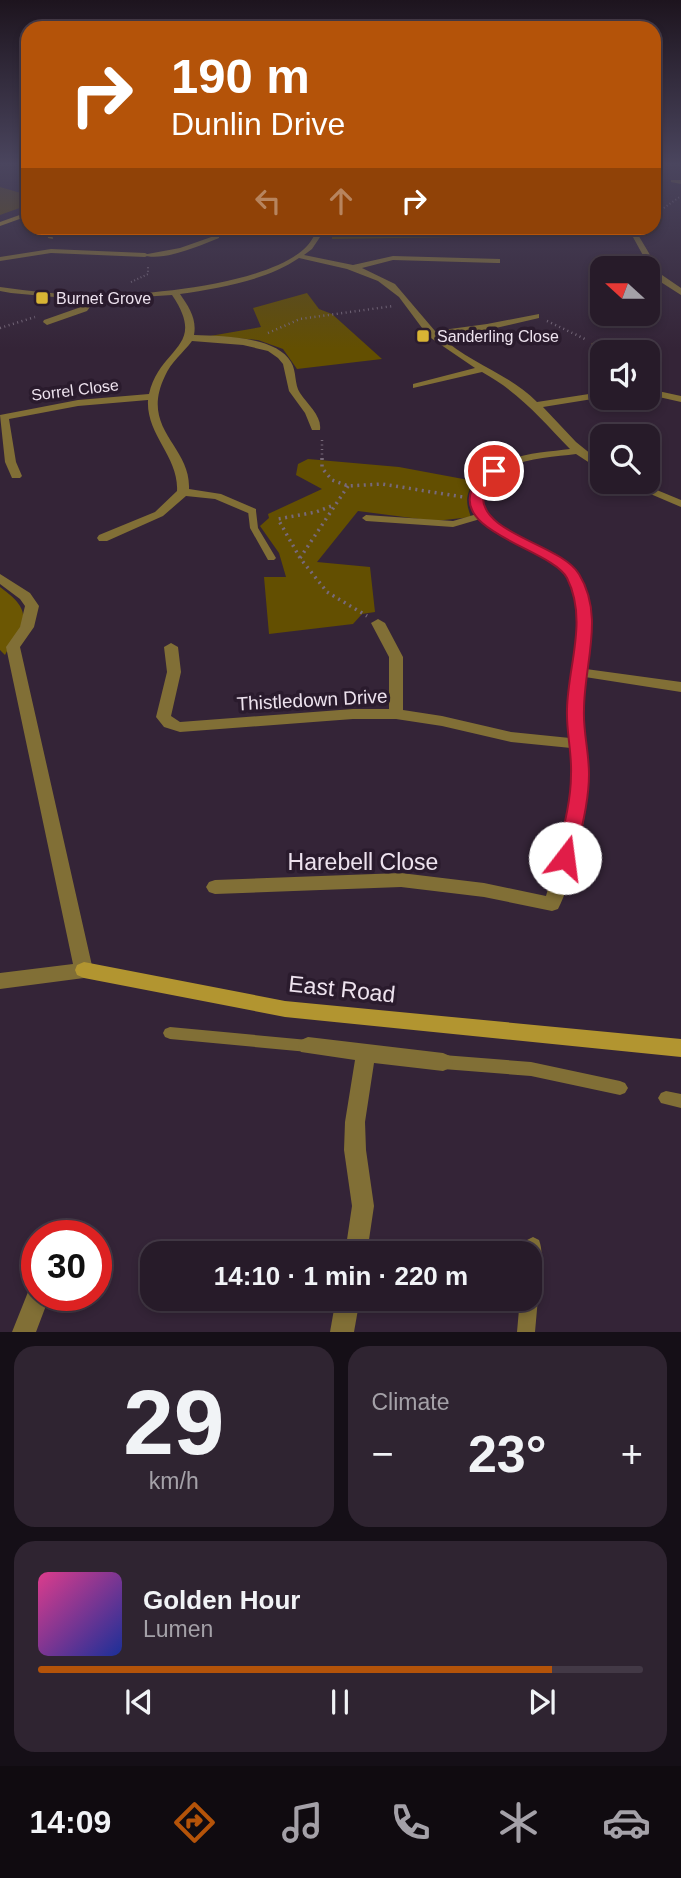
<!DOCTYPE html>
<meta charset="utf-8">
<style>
:root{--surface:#271b29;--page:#2f2431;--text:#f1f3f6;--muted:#a4a1a8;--line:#433946;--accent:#b45309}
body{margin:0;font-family:Arial,sans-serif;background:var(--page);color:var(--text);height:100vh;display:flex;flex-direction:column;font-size:26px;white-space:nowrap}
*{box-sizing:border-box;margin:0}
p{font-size:23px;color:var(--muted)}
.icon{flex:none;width:38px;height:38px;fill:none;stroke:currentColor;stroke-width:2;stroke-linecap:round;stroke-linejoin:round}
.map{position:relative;height:1332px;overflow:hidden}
.drawer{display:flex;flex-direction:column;gap:14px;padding:14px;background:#150f17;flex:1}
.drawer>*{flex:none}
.top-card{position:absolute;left:21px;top:21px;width:640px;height:214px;border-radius:21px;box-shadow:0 4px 10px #0003,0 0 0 2px var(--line);background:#b45309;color:#fff;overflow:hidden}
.needle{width:46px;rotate:291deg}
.tools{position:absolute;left:590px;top:256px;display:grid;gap:14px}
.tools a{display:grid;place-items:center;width:70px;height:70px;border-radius:14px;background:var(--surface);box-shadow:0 4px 10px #0003,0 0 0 2px var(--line);font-size:35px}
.speed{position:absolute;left:21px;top:1220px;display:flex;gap:14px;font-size:35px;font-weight:700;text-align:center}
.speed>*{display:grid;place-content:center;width:91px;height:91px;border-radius:50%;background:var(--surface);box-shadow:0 4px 10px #0003,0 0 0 2px var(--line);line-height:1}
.speed .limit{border:10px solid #d22;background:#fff;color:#111}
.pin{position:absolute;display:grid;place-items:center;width:60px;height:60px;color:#fff;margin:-30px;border:4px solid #fff;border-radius:50%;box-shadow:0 2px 7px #0007}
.me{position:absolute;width:77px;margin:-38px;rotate:15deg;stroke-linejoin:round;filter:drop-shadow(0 0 5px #0008)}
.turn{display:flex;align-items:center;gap:24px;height:147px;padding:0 35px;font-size:32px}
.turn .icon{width:91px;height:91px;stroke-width:2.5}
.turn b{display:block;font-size:49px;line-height:60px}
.lanes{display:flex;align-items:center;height:66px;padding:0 35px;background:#0003;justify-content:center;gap:35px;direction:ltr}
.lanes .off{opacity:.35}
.big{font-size:52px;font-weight:600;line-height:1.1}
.drawer .tile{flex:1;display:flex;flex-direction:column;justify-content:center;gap:10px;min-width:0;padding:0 24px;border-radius:21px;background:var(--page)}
.drawer .dial{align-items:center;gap:0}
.dial b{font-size:91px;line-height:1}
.song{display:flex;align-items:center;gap:21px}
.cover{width:84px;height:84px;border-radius:10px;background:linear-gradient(135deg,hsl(330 70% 55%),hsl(230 70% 35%))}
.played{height:7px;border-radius:4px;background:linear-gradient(90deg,var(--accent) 85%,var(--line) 85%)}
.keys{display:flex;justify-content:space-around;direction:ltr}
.heat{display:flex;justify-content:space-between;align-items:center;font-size:38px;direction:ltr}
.drawer .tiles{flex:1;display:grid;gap:14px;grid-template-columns:1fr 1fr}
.tile:last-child{grid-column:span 2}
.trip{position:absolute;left:140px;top:1241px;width:402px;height:70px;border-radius:21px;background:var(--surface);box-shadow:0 4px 10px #0003,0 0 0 2px var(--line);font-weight:600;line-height:70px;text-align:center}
.menu{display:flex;height:112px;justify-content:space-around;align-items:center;background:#100b10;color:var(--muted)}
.menu .icon{width:49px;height:49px}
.menu .current{color:var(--accent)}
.menu b{font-size:32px;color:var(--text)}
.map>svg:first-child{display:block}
.green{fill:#634f01}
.forest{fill:#6c5703}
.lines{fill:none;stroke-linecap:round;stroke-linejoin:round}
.path-far2{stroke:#77697a;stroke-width:2;stroke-dasharray:1 2.5;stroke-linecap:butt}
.path-far1{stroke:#77697a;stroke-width:2.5;stroke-dasharray:1 3.5;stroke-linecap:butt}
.path{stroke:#77697a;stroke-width:3.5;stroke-dasharray:2 4.5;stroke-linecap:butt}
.lane{fill:#816f36;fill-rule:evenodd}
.street{fill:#816f36;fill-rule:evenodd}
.secondary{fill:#b29530;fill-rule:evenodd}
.route{fill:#e11d48;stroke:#92132f;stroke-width:2}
.poi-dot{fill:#d8b434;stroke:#2a1b2d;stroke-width:2.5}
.labels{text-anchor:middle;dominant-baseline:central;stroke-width:7;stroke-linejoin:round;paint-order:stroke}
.far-poi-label{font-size:16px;fill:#ede2ee;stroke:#2a1b2d;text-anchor:start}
.far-street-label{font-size:16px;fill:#ede2ee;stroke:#2a1b2d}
.street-label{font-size:19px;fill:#ede2ee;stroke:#2a1b2d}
.near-street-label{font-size:23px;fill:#ede2ee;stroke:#2a1b2d}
</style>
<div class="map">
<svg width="681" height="1332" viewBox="0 0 681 1332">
<rect width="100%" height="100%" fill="#342437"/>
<g class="green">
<path d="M0,187L28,195V205L0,215Z"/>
<path d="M332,228H523L528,236L332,239Z"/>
<path d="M307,293L319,309L332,314L382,359L297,369L283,349L258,340L210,336L261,327L253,308Z"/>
<path d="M308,459L399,467L474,481C466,495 465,501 471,517L435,521L358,511L317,562L370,567L375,612L362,614L353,624L269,634L264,577H286L279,553L260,526L269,518L268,514L322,489L296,475L298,464Z"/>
</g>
<path class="forest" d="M0,587C36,613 24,622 5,655L0,650Z"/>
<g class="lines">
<g class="path-far2">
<path d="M654,210H661L681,196"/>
<path d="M333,230L344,228"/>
<path d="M131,282L148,274V266"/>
</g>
<g class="path-far1">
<path d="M547,321L585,339"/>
<path d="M0,328L35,317"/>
<path d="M268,333L300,319L393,306"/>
<path d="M322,440V460"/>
</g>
<g class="path">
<path d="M322,458V468L332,480L348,486L382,484L463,497"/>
<path d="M348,486L300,558L327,592L367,616"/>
<path d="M300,558L278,519L316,512L334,505"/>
</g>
<g class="lane">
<path d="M671,180H681V184L671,182Z"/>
<path d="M46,228H51L53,239L48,238Z"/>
<path d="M217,235L219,236V238C199,246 163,262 142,255L180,248Z"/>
<path d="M252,508L256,511L258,528L276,558L274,560H268L250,528L248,511Z"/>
<path d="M484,512L488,515L487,517L453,527L366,521L362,518L366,515L453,521Z"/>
<path d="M170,1027L308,1040L313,1041L315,1046L313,1051L308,1052L170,1039L165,1037L163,1033L165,1029Z"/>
<path d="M443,1055L531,1062L620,1081L625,1083L628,1088L625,1093L620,1095L531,1076L443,1069L438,1067L436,1062L438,1057Z"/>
<path d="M666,1091L681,1094V1108L661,1103L658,1098L661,1093Z"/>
<path d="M533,1237L539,1240C544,1252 541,1273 536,1285L530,1288V1253H524L527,1240Z"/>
<path d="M530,1290L535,1292L538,1298L535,1332H517L520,1298H530Z"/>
</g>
<g class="street">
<path d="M319,228H326L312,249L304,255L353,265L393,256L500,259V263H497L393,260L362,268L395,284L435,331L487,324L539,314V318L487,330L440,336C469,363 508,373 537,402L602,392V397H605L543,407L576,442L602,463V471L576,454C548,458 499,458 485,489C467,529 559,544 579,575C597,604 592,637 586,669L681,682V692L585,677C580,714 589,748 588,784C588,814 572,883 558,909L552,911L484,897L401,887L215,894L209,892L206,887L209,882L215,880L401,873L484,883L546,896C561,844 576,803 571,748L511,742L442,726L396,719H353L180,732L164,727L156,717L167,672L164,647L171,643L178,647L181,672L171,716L180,722L353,709H389V657L371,623L378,619L385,623L403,657V710L442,716L511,732L570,738C568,722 567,706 569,690C573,654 585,619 571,584C555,546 451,535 474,487C490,454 540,453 570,449C541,419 520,393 482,372L413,388V384L475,368L428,336L399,297L378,281L347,269L299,258C265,281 219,288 180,294C189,307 197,319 194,335C221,336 276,336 291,362C297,372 294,384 300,393C308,405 322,416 320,430H312L305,413L289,391L283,364L278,358L268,351L243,345L192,341C183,353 171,362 165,376C139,430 191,445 189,489L221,494L256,509V513H248L215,499L186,496L163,516L107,541H99L97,538L99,535L155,512L177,491C179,457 146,435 148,400L78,406L9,419L16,462L22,476L20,478H12L5,462L0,415L78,400L149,394C160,346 208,348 172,295L95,300L87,311L47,325L43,322L44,320L81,307L87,300L11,293L0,291V287C30,291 60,295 91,295C143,296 270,285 307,246C312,241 315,233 319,228Z"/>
<path d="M628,228H634L662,275L681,288V295L656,279Z"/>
<path d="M51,249L145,253L149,255L145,257L51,253L0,261V257Z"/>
<path d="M596,341L613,352H602L591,344Z"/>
<path d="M648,375L659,385L658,391L681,396V402L650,395Z"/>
<path d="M620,481H635L681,500V507Z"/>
<path d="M0,574L30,593L39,606L34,627L20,647L93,970L91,975L84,978L0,989V973L73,964L6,647L20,627L25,606L20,599L0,584Z"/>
<path d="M308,1037L443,1053L450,1056L453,1062L450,1068L443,1071L374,1063L365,1122L366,1150L374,1206L367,1253H345L352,1206L344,1150L345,1122L355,1060L301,1052L298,1046L301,1040Z"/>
<path d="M37,1284V1295H50L36,1332H12L30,1287Z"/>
<path d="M336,1298H360L354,1332H330Z"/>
</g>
<g class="secondary">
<path d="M28,212V216L0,226V222Z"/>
<path d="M84,962L285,1001L681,1039V1057L285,1017L84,978L77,975L75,970L77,965Z"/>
</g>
</g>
<linearGradient id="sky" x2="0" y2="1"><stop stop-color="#1d141e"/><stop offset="0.47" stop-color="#4a455e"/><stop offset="1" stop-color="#4a455e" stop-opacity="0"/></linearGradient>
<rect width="681" height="349" fill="url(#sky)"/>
<path class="route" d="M494,467L500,471C494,478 483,486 483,497C482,534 562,545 579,574C605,616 584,664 584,710C583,731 589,752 589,774C589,802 581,830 575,858L572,863H558L556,858C563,830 571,802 571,774C572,752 566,731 567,709C568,665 588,620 567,578C553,550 453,533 472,489C476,480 484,470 494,467Z"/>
<g class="poi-dot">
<rect x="35" y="291" width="14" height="14" rx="3.5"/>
<rect x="416" y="329" width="14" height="14" rx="3.5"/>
</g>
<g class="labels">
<g class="far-poi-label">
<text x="56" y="298">Burnet Grove</text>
<text x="437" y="336">Sanderling Close</text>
</g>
<g class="far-street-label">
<text transform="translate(75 390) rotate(-7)">Sorrel Close</text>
</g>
<g class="street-label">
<text transform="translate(312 700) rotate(-3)">Thistledown Drive</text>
</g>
<g class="near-street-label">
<text x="363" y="862">Harebell Close</text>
<text transform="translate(342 989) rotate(6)">East Road</text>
</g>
</g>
</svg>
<div class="tools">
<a><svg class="needle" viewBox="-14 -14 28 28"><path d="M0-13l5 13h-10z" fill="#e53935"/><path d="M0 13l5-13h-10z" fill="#a4a1a8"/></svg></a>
<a><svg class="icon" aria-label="sound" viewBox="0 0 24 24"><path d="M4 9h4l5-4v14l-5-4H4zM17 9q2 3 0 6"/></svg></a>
<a><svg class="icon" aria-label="search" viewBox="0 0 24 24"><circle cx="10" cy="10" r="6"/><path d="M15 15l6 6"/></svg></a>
</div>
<div class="speed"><div class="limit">30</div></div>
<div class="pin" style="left:494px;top:471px;background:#d93025"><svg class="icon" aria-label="arrive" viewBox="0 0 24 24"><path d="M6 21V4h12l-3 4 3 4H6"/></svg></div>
<svg class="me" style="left:565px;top:858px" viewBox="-20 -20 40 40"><circle r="19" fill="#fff"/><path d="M0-13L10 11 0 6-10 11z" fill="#e11d48"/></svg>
<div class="trip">14:10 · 1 min · 220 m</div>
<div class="top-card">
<div class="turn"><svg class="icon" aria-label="right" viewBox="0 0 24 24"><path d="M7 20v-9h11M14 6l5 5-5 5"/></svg><div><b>190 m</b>Dunlin Drive</div></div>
<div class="lanes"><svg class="icon off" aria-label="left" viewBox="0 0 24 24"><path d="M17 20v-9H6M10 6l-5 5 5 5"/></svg><svg class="icon off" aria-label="ahead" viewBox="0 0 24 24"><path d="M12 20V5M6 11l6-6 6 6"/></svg><svg class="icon" aria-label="right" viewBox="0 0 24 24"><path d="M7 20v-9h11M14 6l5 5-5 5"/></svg></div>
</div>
</div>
<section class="drawer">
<div class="tiles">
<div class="tile dial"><b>29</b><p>km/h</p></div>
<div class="tile"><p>Climate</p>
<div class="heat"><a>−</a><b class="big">23°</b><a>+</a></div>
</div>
<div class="tile">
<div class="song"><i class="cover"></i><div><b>Golden Hour</b><p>Lumen</p></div></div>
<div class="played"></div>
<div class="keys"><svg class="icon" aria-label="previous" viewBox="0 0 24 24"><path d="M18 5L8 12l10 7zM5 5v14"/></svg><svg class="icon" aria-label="pause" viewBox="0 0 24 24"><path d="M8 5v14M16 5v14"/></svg><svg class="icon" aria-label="next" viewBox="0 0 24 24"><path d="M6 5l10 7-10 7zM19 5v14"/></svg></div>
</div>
</div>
</section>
<nav class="menu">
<b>14:09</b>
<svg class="icon current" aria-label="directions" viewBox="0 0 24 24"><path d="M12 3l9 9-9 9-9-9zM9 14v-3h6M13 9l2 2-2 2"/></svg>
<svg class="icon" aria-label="music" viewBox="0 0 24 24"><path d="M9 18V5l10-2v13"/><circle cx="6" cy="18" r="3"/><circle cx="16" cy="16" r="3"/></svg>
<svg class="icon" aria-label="phone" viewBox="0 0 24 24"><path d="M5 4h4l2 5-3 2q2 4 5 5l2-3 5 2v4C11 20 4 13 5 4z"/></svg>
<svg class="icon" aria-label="climate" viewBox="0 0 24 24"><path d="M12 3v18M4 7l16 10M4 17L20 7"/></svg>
<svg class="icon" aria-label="car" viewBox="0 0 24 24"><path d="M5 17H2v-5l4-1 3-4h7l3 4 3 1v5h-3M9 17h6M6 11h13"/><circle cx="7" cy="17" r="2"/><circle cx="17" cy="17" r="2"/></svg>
</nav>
